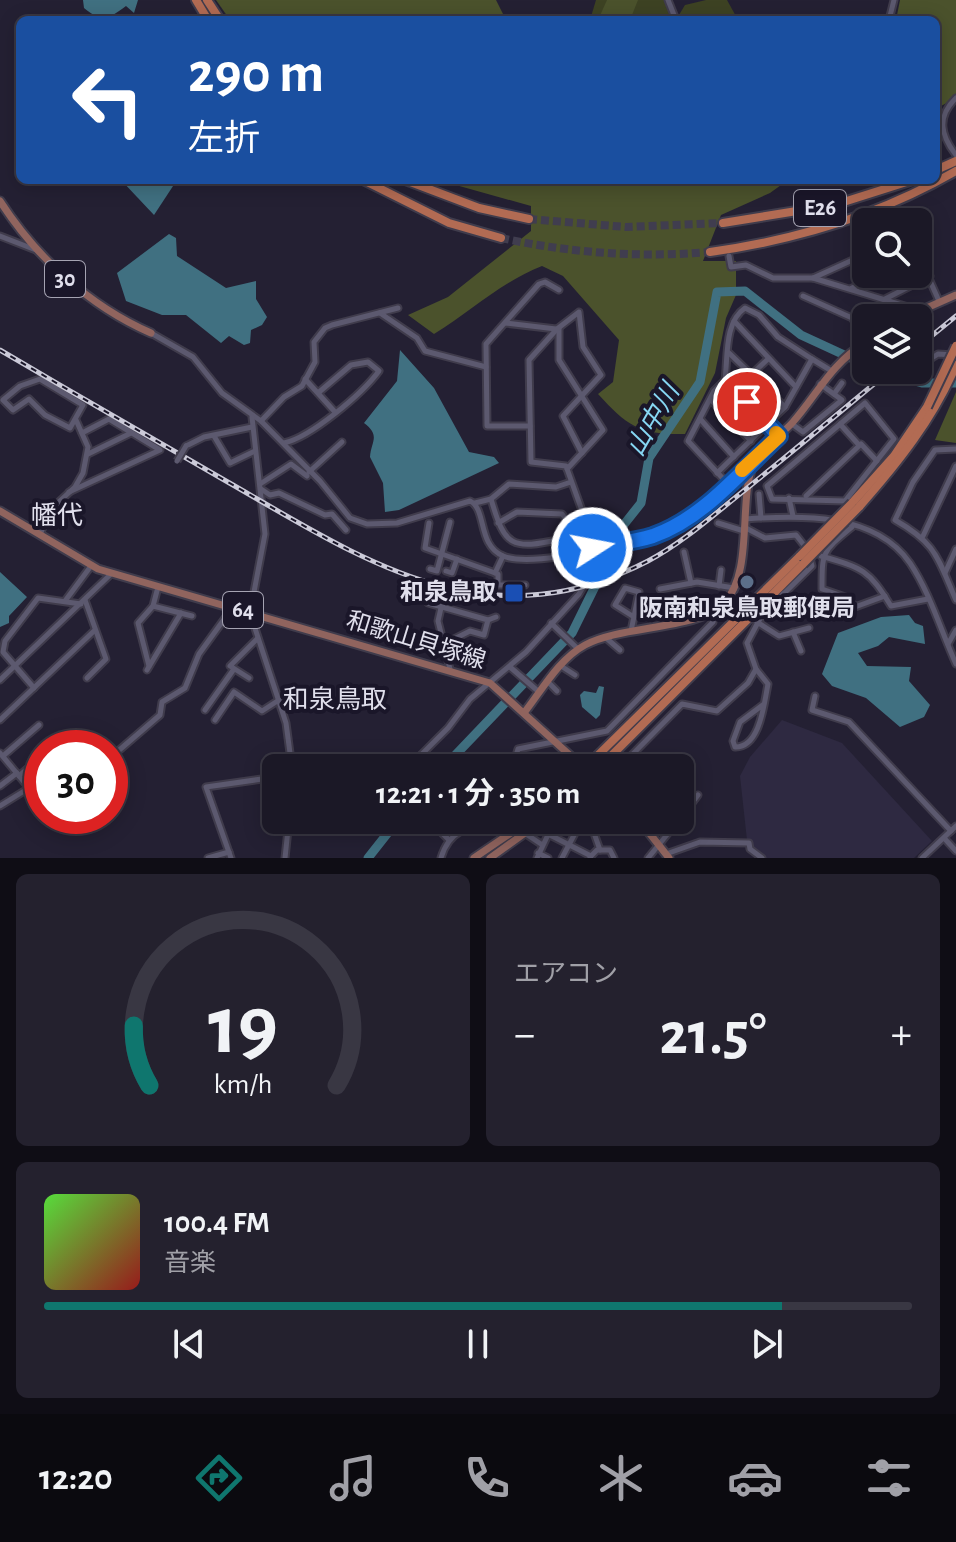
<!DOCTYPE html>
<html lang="ja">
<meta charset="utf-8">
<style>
:root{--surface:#1b1826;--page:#24212e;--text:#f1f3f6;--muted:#a0a0a7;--line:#393743;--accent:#0f766e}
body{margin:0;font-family:"Alegreya Sans","Noto Sans JP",sans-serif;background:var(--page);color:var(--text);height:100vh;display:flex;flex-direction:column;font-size:30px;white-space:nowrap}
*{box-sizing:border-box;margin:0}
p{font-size:26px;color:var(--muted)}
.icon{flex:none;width:44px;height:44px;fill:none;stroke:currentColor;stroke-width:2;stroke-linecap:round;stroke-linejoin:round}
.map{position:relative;height:858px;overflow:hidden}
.panel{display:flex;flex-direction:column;gap:16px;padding:16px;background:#0f0d15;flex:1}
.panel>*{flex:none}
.banner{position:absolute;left:16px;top:16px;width:924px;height:168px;border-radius:12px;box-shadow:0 4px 20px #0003,0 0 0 2px var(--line);background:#1a4fa0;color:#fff;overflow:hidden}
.controls{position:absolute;left:852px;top:208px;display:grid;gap:16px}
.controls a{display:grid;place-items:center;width:80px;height:80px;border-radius:12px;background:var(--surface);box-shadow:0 4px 20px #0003,0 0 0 2px var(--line);font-size:40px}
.speed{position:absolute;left:24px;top:730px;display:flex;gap:16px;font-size:40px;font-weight:700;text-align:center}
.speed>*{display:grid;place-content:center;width:104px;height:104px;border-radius:50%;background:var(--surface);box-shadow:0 4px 20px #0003,0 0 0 2px var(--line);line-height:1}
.speed .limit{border:12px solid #d22;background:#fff;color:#111}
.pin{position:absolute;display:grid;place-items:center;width:68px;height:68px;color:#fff;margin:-34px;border:4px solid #fff;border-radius:50%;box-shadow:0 2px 8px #0007}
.me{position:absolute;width:88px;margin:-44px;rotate:79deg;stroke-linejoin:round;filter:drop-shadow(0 0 6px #0008)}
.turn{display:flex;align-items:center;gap:28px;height:168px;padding:0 40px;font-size:36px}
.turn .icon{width:104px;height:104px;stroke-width:2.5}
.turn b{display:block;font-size:56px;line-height:68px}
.big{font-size:60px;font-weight:700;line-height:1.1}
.panel .widget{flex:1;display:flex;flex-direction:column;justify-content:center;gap:12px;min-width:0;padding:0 28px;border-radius:12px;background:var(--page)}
.panel .dial{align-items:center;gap:0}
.dial svg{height:208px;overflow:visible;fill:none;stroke:var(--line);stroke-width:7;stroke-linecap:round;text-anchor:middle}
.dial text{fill:var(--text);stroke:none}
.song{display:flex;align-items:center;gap:24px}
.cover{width:96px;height:96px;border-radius:12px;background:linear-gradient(135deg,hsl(110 70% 55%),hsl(0 70% 35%))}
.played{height:8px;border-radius:4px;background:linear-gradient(90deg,var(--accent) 85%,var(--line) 85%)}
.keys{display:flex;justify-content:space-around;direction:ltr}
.heat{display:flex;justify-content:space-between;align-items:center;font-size:44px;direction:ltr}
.panel .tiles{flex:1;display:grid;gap:16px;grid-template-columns:1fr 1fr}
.widget:last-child{grid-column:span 2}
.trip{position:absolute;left:262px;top:754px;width:432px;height:80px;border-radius:12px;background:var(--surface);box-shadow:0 4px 20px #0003,0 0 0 2px var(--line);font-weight:700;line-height:80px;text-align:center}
.menu{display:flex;height:128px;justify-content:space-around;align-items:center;background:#0b0a0f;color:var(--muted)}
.menu .icon{width:56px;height:56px}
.menu .current{color:var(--accent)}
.menu b{font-size:36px;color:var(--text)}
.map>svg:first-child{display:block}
.built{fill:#2e2941}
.green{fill:#3d4223}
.forest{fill:#4b522c}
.water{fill:#407081}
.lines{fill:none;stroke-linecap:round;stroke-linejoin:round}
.river{stroke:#407081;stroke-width:9}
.highway-tunnel{stroke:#403d4f;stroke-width:8;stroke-dasharray:8 4;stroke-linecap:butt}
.minor-casing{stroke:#403c4c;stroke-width:9}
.major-casing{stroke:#403c4c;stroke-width:11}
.highway-casing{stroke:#403c4c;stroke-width:12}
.minor{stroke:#5c596f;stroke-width:5}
.major{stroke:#90645e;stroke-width:7}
.highway{stroke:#b26b53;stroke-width:8}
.rail-casing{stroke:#cbcad8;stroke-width:5}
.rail{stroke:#1a1629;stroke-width:2;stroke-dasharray:6;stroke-linecap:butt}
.minor-bridge-casing{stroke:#403c4c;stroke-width:9;stroke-linecap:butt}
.highway-bridge-casing{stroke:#403c4c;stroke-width:12;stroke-linecap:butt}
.minor-bridge{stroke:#5c596f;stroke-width:5}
.highway-bridge{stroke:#b26b53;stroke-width:8}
.route-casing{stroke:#114b97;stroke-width:20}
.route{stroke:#1a73e8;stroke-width:14}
.slow{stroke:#f59e0b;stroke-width:14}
.service-dot{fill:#5c6f8a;stroke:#1a1629;stroke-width:3}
.transit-dot{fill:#1a4fb4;stroke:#1a1629;stroke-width:3}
.labels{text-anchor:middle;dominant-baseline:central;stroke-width:8;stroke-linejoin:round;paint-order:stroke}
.shield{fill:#1a1629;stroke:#a5a3b2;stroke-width:2}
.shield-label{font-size:22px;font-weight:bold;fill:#e0dfec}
.poi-label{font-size:24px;font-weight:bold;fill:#e0dfec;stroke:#1a1629;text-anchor:end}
.street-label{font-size:24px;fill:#e0dfec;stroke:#1a1629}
.water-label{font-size:26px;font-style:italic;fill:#86d6f3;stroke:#1a1629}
.neighbourhood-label{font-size:26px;fill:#e0dfec;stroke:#1a1629}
</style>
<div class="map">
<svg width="956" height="858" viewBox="0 0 956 858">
<rect width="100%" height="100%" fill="#242033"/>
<path class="built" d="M782,720L842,743L932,841L914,858H761L748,849L740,776L750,757Z"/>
<g class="green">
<path d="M596,0H665L673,20H590Z"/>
<path d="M706,0H727L738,20H676L685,5Z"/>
</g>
<g class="forest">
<path d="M216,0H496L506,20H230Z"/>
<path d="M607,0H638L630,20H598Z"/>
<path d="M900,0H956V98L941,106L936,125V20H896Z"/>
<path d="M438,180H788L770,193L721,215L703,261H736V295L726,318L715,373L685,434C641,435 628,427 598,394L613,382L619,340L563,276L542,266C501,282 471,311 434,334L408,315L448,297L531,231V206Z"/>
<path d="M956,392V443L935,440Z"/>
</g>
<g class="water">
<path d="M83,0H138L134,13L126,6C107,20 103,23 84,8Z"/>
<path d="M121,180H177L154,215Z"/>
<path d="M169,234L176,238L177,256L226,288L256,281V299L267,317L262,325L251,330L250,343L244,345L229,336L221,343L186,315H162L126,301L117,273Z"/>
<path d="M400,350L434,388L469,452L494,457L499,463L399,510L385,512L383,483L370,457C371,441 381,436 364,423L397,381Z"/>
<path d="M0,572L27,597L9,616V623L0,627Z"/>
<path d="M909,615L915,623L923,626L925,644L889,637L878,646L858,653L867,666L911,667L909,681L930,705L924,717L900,727L866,698L832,686L822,674L838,633L881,617Z"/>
<path d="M599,686L604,687L600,715L596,719L582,707L580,695L584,691L596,693Z"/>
</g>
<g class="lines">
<g class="river">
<path d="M877,370L922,383H956"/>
<path d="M443,768L572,633L614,548L618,532L641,503L649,458L700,382L717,292L745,291L801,335L866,365"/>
<path d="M368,858L398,820"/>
</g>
<g class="highway-tunnel">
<path d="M529,219L626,227L723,223"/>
<path d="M501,238C571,253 639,258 710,252"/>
</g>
<g class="minor-casing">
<g id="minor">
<path d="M668,0L676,20"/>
<path d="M889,20L894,0"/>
<path d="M956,98C936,117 941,136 956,155"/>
<path d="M0,236L36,250"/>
<path d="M918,254L939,301"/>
<path d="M729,256L731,267L746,265L773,278H813L918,310"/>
<path d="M813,278L866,254"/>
<path d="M852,288L882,274"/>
<path d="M803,296L852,318L866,337"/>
<path d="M885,299L930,276"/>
<path d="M380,313L417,338L425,351L486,367"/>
<path d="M734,321L796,387"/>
<path d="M505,323L556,329"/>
<path d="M559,328V360L603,430L567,469"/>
<path d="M151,333L193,357L222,393L261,421L320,481L350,518L367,524L397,523L470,501C487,509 477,545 503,556C535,570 659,538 689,519C713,504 732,479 753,460"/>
<path d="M860,346L866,353"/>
<path d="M729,353L785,407"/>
<path d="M812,359L830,370"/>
<path d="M918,367L938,354L953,355"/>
<path d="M892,370L902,373L913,370"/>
<path d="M752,374L768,359"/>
<path d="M40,379L83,405L70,428L45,415L29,399L13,410L3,400L20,386Z"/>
<path d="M305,379L335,412"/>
<path d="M725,380L714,391L688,441L728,484"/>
<path d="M834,394L842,383"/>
<path d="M711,400L751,441"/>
<path d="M865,403L894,439L845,501L772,499L767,486Z"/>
<path d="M252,417L265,534L250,613L286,723L292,768"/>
<path d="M701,420L734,457"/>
<path d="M261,421L284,397L302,386L315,362L314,342L325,328L332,325L398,308"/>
<path d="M792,424L803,432L842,400L820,384"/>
<path d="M840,424L859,445"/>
<path d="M530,426H487L486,344L539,284L545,282L559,290"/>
<path d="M214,436L230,463L255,451"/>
<path d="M284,443C311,437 362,394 379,371L368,362L351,365L318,393"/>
<path d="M186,446L204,437L252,427"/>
<path d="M956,449L935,450L913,482L895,520C937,544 937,557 956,600"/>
<path d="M582,453L563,416L601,375L583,347L579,312L557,329L529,360L531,462L566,466L585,519L595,526L596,547"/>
<path d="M88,454L131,433"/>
<path d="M309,472L342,442"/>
<path d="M717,473L785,407L812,359L778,337L759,315L745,308C724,322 728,358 725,380L779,436"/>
<path d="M260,484L291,464L307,476"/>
<path d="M261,489L270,495L279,493L325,515L332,514L346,530"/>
<path d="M69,492L160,450L109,419L82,433"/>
<path d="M759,494L761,518"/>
<path d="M806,496L861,444L877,461"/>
<path d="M789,498L793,516"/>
<path d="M491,499C505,547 511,550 562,539L570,524L562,514L517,512L498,523"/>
<path d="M475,503L491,499L509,484L556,487L571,482"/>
<path d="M745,519C799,515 875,512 910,563C930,593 941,631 956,664"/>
<path d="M429,523L425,548L498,574V585H525"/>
<path d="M718,523L744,531"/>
<path d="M744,527L765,538L796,535L807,549"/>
<path d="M852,527C822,552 822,551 822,589L848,598L855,607L885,596"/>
<path d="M40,535L49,511L75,487L83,473L88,447L76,420"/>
<path d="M923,536L956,466"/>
<path d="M684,552L691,583"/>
<path d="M821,556C863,568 869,570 891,606L928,599"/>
<path d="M430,569L437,571L450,522"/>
<path d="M446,571L452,573L457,559"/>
<path d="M495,573L503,556"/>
<path d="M945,573L956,549"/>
<path d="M719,586L721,570"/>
<path d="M660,589L697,582L734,588"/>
<path d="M783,594L790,602L791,614"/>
<path d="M85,600L106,659L87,678"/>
<path d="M65,601L91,566"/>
<path d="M428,603L488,620L484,635L470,631L446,643"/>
<path d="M153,606L192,616"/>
<path d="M441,608L438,621L450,669"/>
<path d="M488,620L496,617"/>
<path d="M757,622L779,636L809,628"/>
<path d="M551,623L578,649"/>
<path d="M631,631L639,592L625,588L615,605L634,617"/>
<path d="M793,632L801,651"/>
<path d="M605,637L620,650"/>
<path d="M948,644L956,630"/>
<path d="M149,666L138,623L153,606L158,587"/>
<path d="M561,666L575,675"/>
<path d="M510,667L539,692"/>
<path d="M756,669L768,684C764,704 760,748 735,747L733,741L740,722L764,704"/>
<path d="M147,670L181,613"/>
<path d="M249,678L230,666L257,639"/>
<path d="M0,680L112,573"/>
<path d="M548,682L557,691"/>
<path d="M34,688L3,652L5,641L38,598L81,604"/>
<path d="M815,696L812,710L849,722L951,831"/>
<path d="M205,710L234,669"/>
<path d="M0,720L95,630"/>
<path d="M215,720L234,692L262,711L279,700"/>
<path d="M51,748L59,741"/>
<path d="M0,753L29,788"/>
<path d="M3,756L39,725"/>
<path d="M110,758L160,715L162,702L185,688L199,654L233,607"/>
<path d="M408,768L448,728L470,699L526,652L579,594L587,581L592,548"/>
<path d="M500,768L514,762L518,749L607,731L713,622L714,611"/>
<path d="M619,768L682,704L717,711L748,683L756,669L747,643L762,615L812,566L810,558"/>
<path d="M19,776L42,756"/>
<path d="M0,786L17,773"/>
<path d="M0,806L29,788L42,784"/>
<path d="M680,819L698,795"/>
<path d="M417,820L432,823L449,840"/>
<path d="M433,823L467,820"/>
<path d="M579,825L594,833L600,850"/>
<path d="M546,833L591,856"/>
<path d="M526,834L541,844"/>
<path d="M944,838L956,851"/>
<path d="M538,853L548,858"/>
<path d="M666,854L700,842L749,843L750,849L762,858"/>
<path d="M590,857L597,850H610L614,858"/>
<path d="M208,858L229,852"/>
<path d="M231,858L206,787L276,777"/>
<path d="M285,858L289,820"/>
<path d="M441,858C450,826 475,826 503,820"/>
<path d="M537,858L555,820"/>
<path d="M562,858L582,820"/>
<path d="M648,858L679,820"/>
<path d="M922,858L956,826"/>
</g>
</g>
<g class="major-casing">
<g id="major">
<path d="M0,201C36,257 89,306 151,333"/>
<path d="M904,318L956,295"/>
<path d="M0,511L98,569L490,683L584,768"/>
<path d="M524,713C542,690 559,659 585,645C621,625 699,630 724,603C753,574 739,505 752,467C758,448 780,437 793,422C819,392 830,365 866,342"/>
<path d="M639,820L669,858"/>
<path d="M474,858L530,820"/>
<path d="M490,858L543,820"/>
</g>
</g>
<g class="highway-casing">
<g id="highway">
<path d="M196,0L208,20"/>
<path d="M207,0L220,20"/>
<path d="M936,170L956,161"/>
<path d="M363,180L449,223L501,238"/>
<path d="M405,180L479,208L529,219"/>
<path d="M723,223L834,205L913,180"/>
<path d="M710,252C796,240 880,215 956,171"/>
<path d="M852,503L894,456L927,407"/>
<path d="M859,507C898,463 933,419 956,365"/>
<path d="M585,768L800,556"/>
<path d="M599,768L803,564"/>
</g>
</g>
<use href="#minor" class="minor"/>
<use href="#major" class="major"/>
<use href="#highway" class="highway"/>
<g class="rail-casing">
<g id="rail">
<path d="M918,347L956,316"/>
<path d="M0,350C75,394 150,437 226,481C364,560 485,645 648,561C682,543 711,517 741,493C791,453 841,411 891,370"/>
</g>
</g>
<use href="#rail" class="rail"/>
<g class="minor-bridge-casing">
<path id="minor-bridge" d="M177,461L186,446"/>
</g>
<g class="highway-bridge-casing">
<g id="highway-bridge">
<path d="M927,407L956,346"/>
<path d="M800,556L852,503"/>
<path d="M803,564L859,507"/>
</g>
</g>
<use href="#minor-bridge" class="minor-bridge"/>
<use href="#highway-bridge" class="highway-bridge"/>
</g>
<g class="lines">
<g class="route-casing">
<path id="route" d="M592,548C612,544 634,542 653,536C704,518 740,472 779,436L747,402"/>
</g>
<use href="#route" class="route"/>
<path class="slow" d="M742,470L779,436L776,433"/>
</g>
<circle class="service-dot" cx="747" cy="582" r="8"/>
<rect class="transit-dot" x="504" y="583" width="20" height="20" rx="4"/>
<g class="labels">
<g class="shield">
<rect x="794" y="190" width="52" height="36" rx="6"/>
<rect x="45" y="261" width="40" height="36" rx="6"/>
<rect x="223" y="592" width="40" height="36" rx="6"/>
</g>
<g class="shield-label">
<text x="820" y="208">E26</text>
<text x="65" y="279">30</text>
<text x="243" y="610">64</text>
</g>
<g class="poi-label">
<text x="496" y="593">和泉鳥取</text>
<text x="747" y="609" text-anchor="middle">阪南和泉鳥取郵便局</text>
</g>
<g class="street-label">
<text transform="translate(416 641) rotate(17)">和歌山貝塚線</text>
</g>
<g class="water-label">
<text transform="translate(653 420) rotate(-60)">山中川</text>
</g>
<g class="neighbourhood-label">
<text x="57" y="516">幡代</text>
<text x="335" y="700">和泉鳥取</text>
</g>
</g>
</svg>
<div class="controls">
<a><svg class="icon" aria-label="search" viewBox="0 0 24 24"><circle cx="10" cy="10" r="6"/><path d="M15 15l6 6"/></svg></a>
<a><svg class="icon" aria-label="layers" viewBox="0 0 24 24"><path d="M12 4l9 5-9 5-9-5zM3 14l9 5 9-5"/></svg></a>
</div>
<div class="speed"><div class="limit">30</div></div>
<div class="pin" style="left:747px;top:402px;background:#d93025"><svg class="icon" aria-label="arrive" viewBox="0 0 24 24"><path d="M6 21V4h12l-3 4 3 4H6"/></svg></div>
<svg class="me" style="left:592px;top:548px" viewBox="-20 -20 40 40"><circle r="17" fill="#1a73e8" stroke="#fff" stroke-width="3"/><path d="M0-11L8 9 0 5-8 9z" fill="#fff"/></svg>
<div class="trip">12:21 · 1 分 · 350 m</div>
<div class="banner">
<div class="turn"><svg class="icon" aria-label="left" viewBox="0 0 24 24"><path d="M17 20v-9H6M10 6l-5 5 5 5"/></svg><div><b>290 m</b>左折</div></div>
</div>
</div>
<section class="panel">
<div class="tiles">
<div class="widget dial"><svg viewBox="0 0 100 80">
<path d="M14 69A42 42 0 1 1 86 69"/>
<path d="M14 69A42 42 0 0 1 8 46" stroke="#0f766e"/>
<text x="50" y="56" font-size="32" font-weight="700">19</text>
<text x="50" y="72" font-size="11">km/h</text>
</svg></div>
<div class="widget"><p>エアコン</p>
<div class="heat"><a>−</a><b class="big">21.5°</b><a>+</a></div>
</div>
<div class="widget">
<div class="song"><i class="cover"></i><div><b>100.4 FM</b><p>音楽</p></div></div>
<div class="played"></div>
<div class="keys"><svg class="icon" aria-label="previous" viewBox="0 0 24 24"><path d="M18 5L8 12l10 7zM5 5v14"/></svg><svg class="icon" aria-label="pause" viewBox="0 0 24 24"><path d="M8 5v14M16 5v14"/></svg><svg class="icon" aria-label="next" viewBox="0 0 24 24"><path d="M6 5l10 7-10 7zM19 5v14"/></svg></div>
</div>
</div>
</section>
<nav class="menu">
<b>12:20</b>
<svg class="icon current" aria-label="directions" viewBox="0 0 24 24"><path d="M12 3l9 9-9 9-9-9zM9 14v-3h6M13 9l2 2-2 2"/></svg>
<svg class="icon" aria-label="music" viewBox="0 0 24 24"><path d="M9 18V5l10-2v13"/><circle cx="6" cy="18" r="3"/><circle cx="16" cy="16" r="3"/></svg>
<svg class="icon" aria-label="phone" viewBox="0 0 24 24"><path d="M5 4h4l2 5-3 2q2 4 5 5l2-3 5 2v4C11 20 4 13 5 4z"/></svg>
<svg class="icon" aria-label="climate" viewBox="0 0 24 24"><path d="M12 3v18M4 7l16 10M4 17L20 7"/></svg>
<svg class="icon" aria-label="car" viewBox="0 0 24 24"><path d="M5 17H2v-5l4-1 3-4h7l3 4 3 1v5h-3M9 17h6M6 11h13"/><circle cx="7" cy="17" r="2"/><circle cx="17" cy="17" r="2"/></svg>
<svg class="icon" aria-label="filters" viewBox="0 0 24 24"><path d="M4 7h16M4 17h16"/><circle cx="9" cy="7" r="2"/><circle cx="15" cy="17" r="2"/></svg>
</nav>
